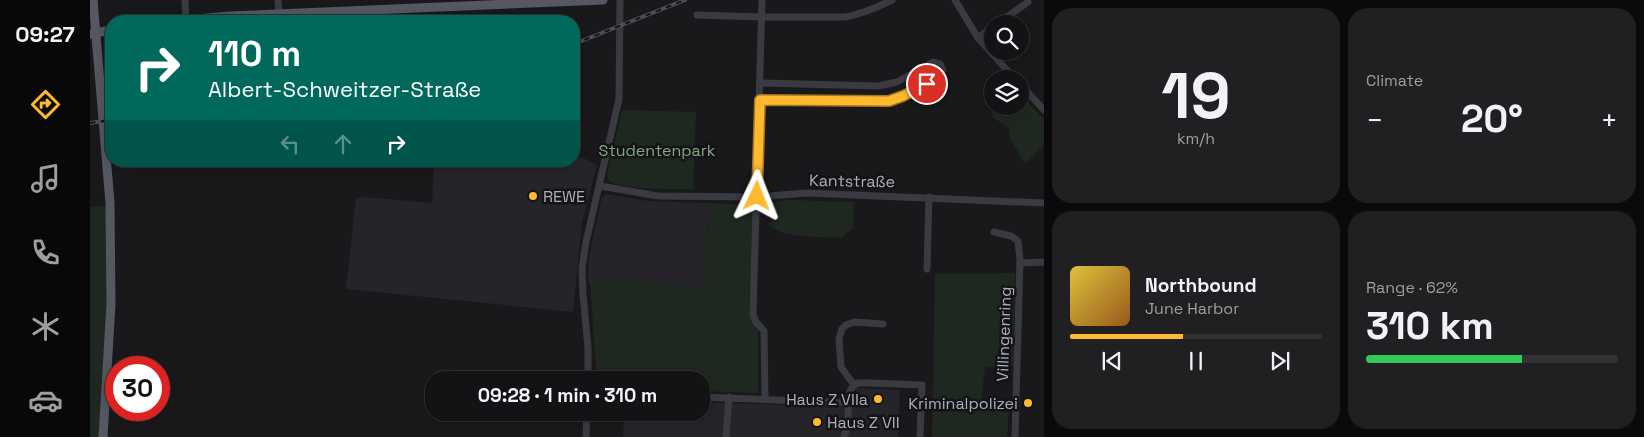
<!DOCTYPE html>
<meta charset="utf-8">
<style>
:root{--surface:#131315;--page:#202022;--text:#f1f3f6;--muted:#9d9ea0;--line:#323234;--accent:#ffb92e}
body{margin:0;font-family:"Space Grotesk",sans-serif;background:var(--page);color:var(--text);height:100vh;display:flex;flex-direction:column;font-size:19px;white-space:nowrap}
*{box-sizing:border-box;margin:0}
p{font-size:16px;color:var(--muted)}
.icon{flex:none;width:28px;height:28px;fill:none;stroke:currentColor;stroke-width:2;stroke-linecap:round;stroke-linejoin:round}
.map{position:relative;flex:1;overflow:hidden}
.side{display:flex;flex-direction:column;gap:8px;padding:8px;background:#0a0a0c;width:600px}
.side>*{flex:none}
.guide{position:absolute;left:15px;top:15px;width:475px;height:152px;border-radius:20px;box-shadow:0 2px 12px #0003,0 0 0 1px var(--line);background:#00695c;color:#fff;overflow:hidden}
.fabs{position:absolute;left:894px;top:15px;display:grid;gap:10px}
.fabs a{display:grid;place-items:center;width:45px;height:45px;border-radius:50%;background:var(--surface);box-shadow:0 2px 12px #0003,0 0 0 1px var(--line);font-size:25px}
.speed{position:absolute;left:15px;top:356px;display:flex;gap:10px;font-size:25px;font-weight:700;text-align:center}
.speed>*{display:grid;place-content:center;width:65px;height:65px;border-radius:50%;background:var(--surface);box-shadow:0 2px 12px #0003,0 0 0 1px var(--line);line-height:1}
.speed .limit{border:8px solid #d22;background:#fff;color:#111}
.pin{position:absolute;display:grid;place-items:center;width:42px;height:42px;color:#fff;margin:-21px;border:2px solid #fff;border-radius:50%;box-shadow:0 1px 5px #0007}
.me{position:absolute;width:55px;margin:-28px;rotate:2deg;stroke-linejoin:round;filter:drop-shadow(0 0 4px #0008)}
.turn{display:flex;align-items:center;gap:18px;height:105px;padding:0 20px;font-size:22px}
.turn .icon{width:65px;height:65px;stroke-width:2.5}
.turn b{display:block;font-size:35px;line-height:42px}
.lanes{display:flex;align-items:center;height:48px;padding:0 20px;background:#0003;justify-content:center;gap:25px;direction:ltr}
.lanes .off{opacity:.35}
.big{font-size:38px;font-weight:700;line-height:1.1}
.side .card{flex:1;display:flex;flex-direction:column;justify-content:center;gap:8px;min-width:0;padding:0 18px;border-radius:20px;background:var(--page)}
.side .dial{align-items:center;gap:0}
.dial b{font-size:65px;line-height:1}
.song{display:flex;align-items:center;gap:15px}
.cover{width:60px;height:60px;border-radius:8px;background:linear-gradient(135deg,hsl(50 70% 55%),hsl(30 70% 35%))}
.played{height:5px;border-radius:2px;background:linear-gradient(90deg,var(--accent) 45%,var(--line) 45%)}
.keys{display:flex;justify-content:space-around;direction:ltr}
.heat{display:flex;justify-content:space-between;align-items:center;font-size:28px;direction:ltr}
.charge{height:8px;border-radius:4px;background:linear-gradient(90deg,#34c759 62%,var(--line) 0)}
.side .tiles{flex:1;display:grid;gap:8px;grid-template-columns:repeat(2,1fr)}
.trip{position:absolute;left:335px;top:371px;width:285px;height:50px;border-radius:20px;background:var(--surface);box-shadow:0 2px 12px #0003,0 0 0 1px var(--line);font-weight:700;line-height:50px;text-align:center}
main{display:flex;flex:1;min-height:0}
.tabs{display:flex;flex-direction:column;width:90px;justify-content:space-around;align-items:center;background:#080808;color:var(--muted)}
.tabs .icon{width:35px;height:35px}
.tabs .current{color:var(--accent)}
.tabs b{font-size:22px;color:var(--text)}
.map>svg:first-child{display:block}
.built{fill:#252529}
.green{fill:#1f2820}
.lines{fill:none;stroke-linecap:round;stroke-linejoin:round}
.minor{stroke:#3a3b41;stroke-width:7}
.major{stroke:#565861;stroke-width:9}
.rail-casing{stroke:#4d4f57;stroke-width:4}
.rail{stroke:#141417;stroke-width:2;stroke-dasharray:5.5;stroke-linecap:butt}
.route-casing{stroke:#a6781e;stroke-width:12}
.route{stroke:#ffb92e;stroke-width:9}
.poi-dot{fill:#ffb92e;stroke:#141417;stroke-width:2}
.labels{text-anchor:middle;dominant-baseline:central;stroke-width:5;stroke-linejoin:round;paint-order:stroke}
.park-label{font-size:16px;fill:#80a983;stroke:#141417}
.street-label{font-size:16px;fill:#abb0bd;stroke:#141417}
.poi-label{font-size:16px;fill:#abb0bd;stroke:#141417;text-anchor:start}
</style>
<main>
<nav class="tabs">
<b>09:27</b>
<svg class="icon current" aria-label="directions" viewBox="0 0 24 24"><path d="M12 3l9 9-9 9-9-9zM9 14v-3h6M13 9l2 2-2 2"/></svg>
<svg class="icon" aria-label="music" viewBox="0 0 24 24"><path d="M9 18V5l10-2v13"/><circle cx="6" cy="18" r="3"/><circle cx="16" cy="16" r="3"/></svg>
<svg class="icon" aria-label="phone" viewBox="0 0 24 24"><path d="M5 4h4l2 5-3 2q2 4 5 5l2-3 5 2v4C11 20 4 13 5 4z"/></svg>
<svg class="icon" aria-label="climate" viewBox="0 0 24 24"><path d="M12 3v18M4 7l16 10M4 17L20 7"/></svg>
<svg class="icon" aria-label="car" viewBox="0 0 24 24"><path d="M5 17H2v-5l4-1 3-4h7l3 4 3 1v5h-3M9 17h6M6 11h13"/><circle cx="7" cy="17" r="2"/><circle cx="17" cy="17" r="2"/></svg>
</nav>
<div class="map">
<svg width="954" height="437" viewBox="0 0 954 437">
<rect width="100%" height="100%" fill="#19191c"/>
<g class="built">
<path d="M484,153L507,165L492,222L483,312L256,289L266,198L273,197L342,203L344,161H484Z"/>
<path d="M517,194L558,201L619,203L614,285L500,283L498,281L499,257L512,197Z"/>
<path d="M766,388L810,390L808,437H533L534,413L611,412V402L750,407L765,405Z"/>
</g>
<g class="green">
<path d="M930,95L954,119V145L935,164L920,138V129L901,116L905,106H930Z"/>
<path d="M532,110L606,112L603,189C586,189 532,190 519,181L517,175Z"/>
<path d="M700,200L764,202L763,228L751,238L709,236L690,232L678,224L683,220V210H677L678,203Z"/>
<path d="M619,203L664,205L659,310L662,320L668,327V393L611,391V380H507L500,283L614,285Z"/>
<path d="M17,206L20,304L10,437H0V207Z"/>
<path d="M925,273L923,366L895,367L890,410L919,412L917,437H842L845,274Z"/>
</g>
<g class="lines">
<g class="minor">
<path d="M95,0L96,20"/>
<path d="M188,0L189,14"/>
<path d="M672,0L663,314L666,322L674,331L675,399"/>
<path d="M865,0L888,38L925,79"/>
<path d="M607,15L672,17H755C772,14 786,8 802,0"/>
<path d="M907,24L938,2"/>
<path d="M888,38L902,27"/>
<path d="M930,84L954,110"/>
<path d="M670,100L799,101C811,97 849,83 853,71L850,64L843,62L807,82L788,86L670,83"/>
<path d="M510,186L568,196L667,197L717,193L954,203"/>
<path d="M904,232L921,236L928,241L930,260L925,437"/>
<path d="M930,263L954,262"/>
<path d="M837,269L839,197"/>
<path d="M498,380V348L493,294L492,268L496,242L529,99L530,0"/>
<path d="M764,385L751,367L749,339L752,329L756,325L764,322L793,324"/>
<path d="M611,397L758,403"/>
<path d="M496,437L497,412"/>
<path d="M636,437L639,397"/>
<path d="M754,437L757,428L760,391L764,385L768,383H780L832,385L830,437"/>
</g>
<g class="major">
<path d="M3,0L20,203L21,304L13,437"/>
<path d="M83,21L140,16L513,0"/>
<path d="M0,34L21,30"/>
</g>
<g class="rail-casing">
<g id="rail">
<path d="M484,44L595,0"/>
<path d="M0,123L21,120"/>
</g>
</g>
<use href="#rail" class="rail"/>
</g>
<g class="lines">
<g class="route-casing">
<path id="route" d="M667,196L670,100L799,101L813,96L837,84"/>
</g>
<use href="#route" class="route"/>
</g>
<g class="poi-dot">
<circle cx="443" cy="196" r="5"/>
<circle cx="788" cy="399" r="5"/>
<circle cx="938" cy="403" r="5"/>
<circle cx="727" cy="422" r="5"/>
</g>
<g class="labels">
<g class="park-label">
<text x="567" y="150">Studentenpark</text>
</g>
<g class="street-label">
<text transform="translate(762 181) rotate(1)">Kantstraße</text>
<text transform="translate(914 334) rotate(-88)">Villingenring</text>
</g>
<g class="poi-label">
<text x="453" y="196">REWE</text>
<text x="778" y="399" text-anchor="end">Haus Z VIIa</text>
<text x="928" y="403" text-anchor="end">Kriminalpolizei</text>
<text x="737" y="422">Haus Z VII</text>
</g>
</g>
</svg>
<div class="fabs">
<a><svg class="icon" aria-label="search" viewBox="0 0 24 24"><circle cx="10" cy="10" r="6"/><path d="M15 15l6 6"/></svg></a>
<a><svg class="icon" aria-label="layers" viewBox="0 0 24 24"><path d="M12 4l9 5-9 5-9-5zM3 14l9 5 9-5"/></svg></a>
</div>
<div class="speed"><div class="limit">30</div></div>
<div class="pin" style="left:837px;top:84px;background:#d93025"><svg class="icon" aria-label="arrive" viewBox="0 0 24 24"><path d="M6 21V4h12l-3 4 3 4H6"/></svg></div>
<svg class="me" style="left:667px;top:196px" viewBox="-20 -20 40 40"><path d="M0-17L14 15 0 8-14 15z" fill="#ffb92e" stroke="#fff" stroke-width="4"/></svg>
<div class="trip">09:28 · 1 min · 310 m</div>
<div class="guide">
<div class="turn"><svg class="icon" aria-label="right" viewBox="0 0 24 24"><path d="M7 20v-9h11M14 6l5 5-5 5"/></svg><div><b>110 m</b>Albert-Schweitzer-Straße</div></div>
<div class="lanes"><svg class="icon off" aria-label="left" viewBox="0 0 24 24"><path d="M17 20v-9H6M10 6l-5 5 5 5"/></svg><svg class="icon off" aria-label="ahead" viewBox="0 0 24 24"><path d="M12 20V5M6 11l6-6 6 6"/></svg><svg class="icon" aria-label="right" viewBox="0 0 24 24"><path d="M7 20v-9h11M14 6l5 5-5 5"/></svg></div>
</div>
</div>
<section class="side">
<div class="tiles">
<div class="card dial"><b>19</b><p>km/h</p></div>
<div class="card"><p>Climate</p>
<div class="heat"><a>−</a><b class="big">20°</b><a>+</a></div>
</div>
<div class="card">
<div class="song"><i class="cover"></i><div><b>Northbound</b><p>June Harbor</p></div></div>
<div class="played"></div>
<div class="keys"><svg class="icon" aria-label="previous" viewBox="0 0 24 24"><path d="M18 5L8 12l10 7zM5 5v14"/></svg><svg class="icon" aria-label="pause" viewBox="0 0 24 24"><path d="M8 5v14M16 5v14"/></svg><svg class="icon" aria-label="next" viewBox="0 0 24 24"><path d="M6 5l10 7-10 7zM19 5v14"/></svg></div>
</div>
<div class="card"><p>Range · 62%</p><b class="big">310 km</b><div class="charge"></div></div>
</div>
</section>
</main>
